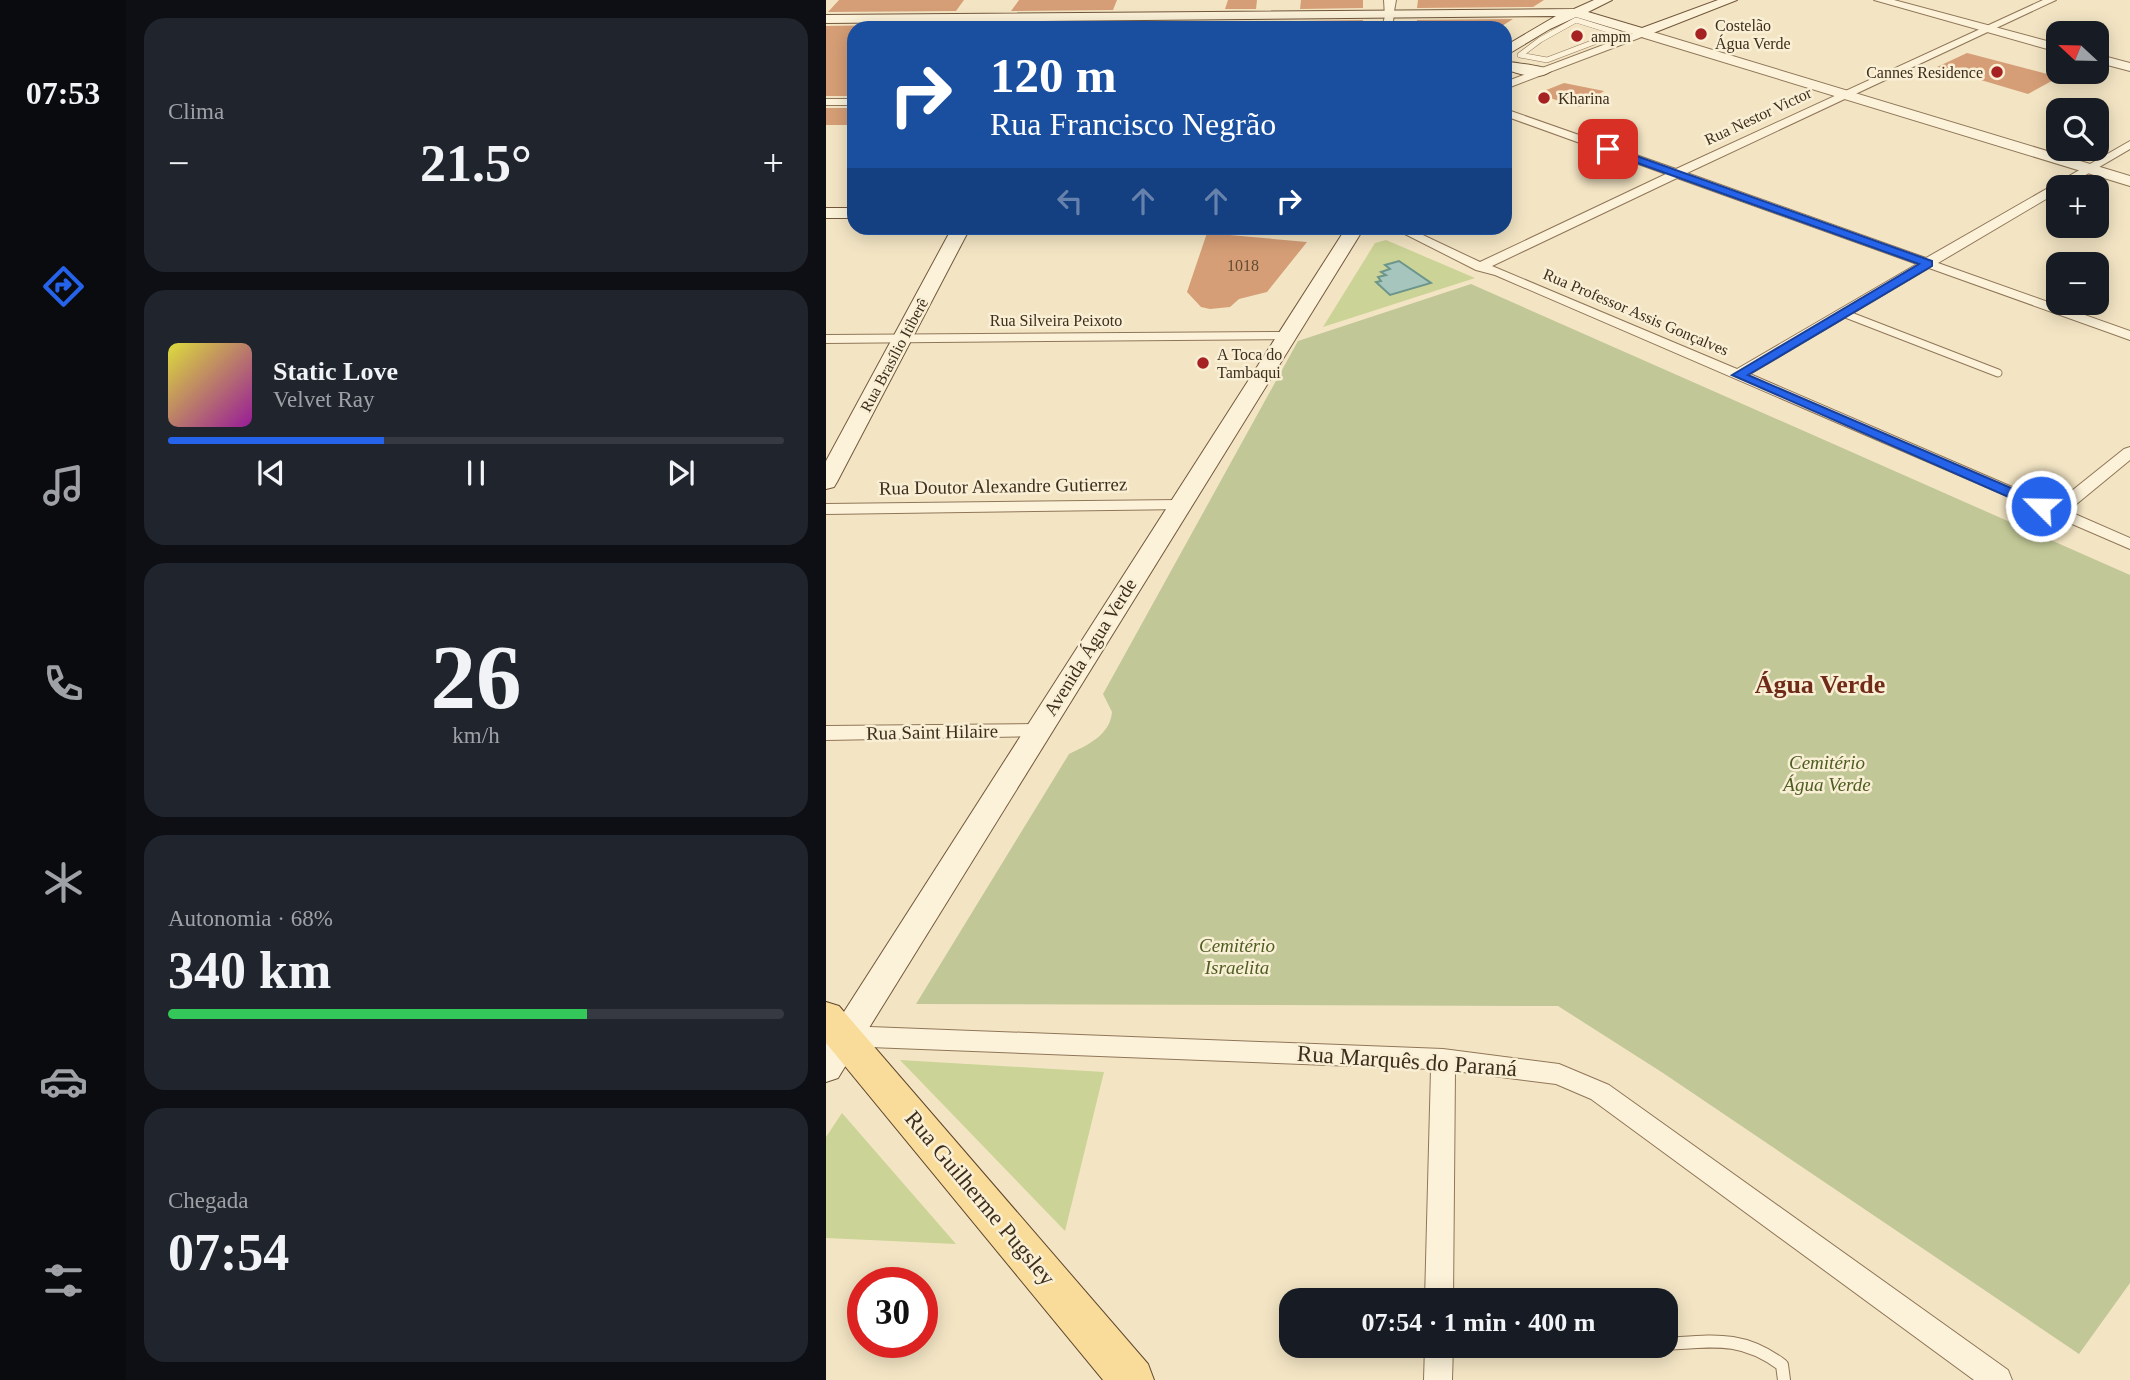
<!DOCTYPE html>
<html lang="pt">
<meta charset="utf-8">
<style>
:root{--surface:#171b24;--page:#20242c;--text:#f1f3f6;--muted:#9ea1a6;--line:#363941;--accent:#2563eb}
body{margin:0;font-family:Georgia,serif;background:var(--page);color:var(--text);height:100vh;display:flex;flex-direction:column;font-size:26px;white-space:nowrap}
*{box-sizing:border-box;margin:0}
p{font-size:23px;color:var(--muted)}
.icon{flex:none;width:38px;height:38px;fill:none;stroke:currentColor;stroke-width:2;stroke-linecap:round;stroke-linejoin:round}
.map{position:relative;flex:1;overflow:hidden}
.panel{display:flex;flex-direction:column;gap:18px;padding:18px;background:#0d0f14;width:700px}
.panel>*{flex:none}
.guide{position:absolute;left:21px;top:21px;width:665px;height:214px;border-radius:21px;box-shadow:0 4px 18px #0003;background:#1a4fa0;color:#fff;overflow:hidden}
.needle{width:46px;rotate:292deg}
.buttons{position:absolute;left:1220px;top:21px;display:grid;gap:14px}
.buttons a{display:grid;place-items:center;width:63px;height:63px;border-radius:14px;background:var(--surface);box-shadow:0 4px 18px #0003;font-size:35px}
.speed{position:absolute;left:21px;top:1267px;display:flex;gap:14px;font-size:35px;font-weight:700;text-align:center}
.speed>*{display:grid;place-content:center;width:91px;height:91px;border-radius:50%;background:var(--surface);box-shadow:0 4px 18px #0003;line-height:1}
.speed .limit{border:10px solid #d22;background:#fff;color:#111}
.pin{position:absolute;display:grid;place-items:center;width:60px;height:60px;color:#fff;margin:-30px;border-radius:14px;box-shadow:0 4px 10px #0006}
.me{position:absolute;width:77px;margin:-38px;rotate:293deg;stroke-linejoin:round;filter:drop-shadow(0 0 5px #0008)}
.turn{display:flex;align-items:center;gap:24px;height:147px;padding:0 28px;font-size:32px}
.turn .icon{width:91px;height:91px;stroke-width:2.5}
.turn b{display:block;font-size:49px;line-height:60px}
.lanes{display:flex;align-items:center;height:66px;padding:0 28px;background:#0003;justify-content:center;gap:35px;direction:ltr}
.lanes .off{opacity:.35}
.big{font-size:52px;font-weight:700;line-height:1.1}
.panel .card{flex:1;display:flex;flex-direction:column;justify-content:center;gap:10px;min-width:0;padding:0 24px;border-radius:21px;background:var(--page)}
.panel .dial{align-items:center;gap:0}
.dial b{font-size:91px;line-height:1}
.song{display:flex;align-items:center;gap:21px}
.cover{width:84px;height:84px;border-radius:10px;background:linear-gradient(135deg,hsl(60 70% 55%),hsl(300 70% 35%))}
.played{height:7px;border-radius:4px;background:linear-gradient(90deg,var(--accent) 35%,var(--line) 35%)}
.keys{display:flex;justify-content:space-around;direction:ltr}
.heat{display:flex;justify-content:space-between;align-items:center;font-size:38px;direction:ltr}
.charge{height:10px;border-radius:5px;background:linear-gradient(90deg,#34c759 68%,var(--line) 0)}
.trip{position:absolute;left:453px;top:1288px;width:399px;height:70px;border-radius:21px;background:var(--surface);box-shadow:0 4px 18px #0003;font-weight:700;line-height:70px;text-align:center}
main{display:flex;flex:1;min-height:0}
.dock{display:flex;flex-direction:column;width:126px;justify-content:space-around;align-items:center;background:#090b0e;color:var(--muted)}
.dock .icon{width:49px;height:49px}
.dock .active{color:var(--accent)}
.dock b{font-size:32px;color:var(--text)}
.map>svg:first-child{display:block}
.green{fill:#cbd396;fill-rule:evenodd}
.cemetery{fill:#c1c796}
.water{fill:#a6c6bd;stroke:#6c958b;stroke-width:2}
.building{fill:#d59e76}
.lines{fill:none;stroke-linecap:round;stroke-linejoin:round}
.service-far2-casing{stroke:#907658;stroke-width:6}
.service-far1-casing{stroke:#907658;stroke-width:9}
.service-casing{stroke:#907658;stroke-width:14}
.minor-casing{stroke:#907658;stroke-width:2}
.tertiary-casing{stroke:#907658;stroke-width:2}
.secondary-casing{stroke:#72573b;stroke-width:2}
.primary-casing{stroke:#5d442c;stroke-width:2}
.service-far2{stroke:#fcf2d9;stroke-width:5}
.service-far1{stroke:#fcf2d9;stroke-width:7}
.service{stroke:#fcf2d9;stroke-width:12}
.minor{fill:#fcf2d9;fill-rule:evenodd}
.tertiary{fill:#fcf2d9;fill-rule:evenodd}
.secondary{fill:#fcf2d9;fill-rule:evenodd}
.primary{fill:#f9dc99;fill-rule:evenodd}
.route{fill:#2563eb;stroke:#184099;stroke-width:2}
.poi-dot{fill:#a62121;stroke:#f9efd5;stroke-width:2.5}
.labels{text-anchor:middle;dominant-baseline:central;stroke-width:5;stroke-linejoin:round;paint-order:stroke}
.far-poi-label{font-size:16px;fill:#3e2e1d;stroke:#f9efd5;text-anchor:start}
.far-street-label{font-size:16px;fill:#3e2e1d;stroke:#f9efd5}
.number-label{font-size:16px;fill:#644a33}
.street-label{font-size:19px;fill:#3e2e1d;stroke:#f9efd5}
.park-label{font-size:19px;font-style:italic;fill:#4e5d22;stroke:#f9efd5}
.near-street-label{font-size:23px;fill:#3e2e1d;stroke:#f9efd5}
.district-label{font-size:26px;font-weight:bold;fill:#702b18;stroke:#f9efd5}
</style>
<main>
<nav class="dock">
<b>07:53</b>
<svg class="icon active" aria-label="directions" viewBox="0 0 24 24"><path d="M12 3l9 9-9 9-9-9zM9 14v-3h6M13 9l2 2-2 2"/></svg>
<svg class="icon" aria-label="music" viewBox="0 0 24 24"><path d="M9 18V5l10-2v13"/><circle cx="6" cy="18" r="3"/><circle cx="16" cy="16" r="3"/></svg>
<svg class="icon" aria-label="phone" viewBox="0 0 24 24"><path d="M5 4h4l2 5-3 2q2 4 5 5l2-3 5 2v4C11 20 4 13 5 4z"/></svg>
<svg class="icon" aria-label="climate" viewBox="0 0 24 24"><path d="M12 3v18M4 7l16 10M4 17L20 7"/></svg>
<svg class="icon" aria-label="car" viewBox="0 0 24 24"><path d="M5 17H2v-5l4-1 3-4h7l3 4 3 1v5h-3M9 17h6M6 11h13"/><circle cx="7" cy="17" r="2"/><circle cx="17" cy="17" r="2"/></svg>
<svg class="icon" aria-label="filters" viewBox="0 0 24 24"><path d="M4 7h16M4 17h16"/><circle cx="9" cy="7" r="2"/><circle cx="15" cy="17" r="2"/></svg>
</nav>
<section class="panel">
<div class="card"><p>Clima</p>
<div class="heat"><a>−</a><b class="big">21.5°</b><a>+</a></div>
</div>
<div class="card">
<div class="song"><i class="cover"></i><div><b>Static Love</b><p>Velvet Ray</p></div></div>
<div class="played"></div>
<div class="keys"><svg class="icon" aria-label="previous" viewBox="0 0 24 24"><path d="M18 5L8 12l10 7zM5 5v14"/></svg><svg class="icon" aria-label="pause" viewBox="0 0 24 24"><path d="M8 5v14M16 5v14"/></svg><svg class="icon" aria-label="next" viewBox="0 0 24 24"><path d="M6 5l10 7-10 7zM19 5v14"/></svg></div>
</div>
<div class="card dial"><b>26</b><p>km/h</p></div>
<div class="card"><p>Autonomia · 68%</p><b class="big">340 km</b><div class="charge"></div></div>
<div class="card"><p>Chegada</p><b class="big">07:54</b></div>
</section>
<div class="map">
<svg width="1304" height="1380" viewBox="0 0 1304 1380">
<rect width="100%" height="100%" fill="#f3e5c4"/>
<g class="green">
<path d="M560,240L649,278L497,327L549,243ZM565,269L605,283L565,295L556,281Z"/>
<path d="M74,1060L278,1072L239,1231Z"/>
<path d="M16,1113L130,1244L0,1238V1137Z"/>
</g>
<path class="cemetery" d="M645,284L1304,575V1283L1253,1354L837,1073L732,1006L90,1004L243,754C262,745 284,735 286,712L277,694L472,341Z"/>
<path class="water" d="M573,261L605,283L564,295L550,282L555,281L552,277L560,275L555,272L564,269L559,265Z"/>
<g class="building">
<path d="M13,0H138L130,11L2,12Z"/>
<path d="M193,0H291L287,10L185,11Z"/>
<path d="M402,0H431L430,9H399Z"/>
<path d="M475,0H537V8L474,9Z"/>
<path d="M592,0H718L707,7L591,8Z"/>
<path d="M687,19L676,26L642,25V28H590L591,20Z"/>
<path d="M537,20V28H472L473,21Z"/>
<path d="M282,23L279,28H172L175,24Z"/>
<path d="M122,24L120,28H28V96H0V26Z"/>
<path d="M1141,53L1145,54L1233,77L1202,94L1111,67Z"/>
<path d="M738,83L778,91L754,107L710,94Z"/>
<rect x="0" y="108" width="28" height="17"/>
<path d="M381,233L481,242L441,292L413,299L404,307L384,309L375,307L361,292Z"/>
</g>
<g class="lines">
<g class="service-far2-casing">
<path id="service-far2" d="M750,20L792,33L721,60L694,55L714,40Z"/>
</g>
<g class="service-far1-casing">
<path id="service-far1" d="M1017,313L1172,373"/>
</g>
<g class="service-casing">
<g id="service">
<path d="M840,1344C887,1341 916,1335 956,1365L958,1380"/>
<path d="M615,1350L790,1346"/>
</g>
</g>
<g class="minor-casing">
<g id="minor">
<path d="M1217,0H1230L861,173L1100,258L1304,141V149L1239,187H1232V192L1112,263L1304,331V340L1103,268L924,374L1228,505L1298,449L1304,447V460L1242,511L1304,538V549L669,275L650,270L567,228H582L654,262L840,174L679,116V109L850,169ZM851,178L1091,264L911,369L666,266Z"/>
<path d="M560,12L568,14L566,28H556Z"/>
<path d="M817,30L822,33L821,35L679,89V82Z"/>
<rect x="0" y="99" width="28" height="6"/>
<path d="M461,332L466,333V339L0,343V335Z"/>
<path d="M353,500L359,501L361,505L359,509L0,514V504Z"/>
<path d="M211,724L218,726L221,731L218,736L0,740V726Z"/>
<path d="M18,1026L617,1049L733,1064L783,1085L1182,1370L1186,1380H1148L765,1099L730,1084L629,1071L627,1300H599L605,1069L18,1046L9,1043L6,1036L9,1029Z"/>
<path d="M599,1346H627L626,1380H598Z"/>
</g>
</g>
<g class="tertiary-casing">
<g id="tertiary">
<path d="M558,0H570L567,17H559Z"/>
<path d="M1048,0H1068L1232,44V52Z"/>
<path d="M817,29L1304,176V186L812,36V30Z"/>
<path d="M1270,54L1304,63V71L1270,62Z"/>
</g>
</g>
<g class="secondary-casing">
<g id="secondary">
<path d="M768,0H786L762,12L816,28L892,0H911L817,37L750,17L724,29L679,56V46L730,16L0,23V15L748,9Z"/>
<path d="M679,61C691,64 718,65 725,71C713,81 693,74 679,69Z"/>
<rect x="0" y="208" width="28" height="10"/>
<path d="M126,228H144L11,482L8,487L0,489V461Z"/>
<path d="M520,228H538L12,1078L0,1082V1040Z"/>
</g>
</g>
<g class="primary-casing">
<path id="primary" d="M0,1002L13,1006L322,1364L328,1380H277L0,1043Z"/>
</g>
<use href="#service-far2" class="service-far2"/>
<use href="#service-far1" class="service-far1"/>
<use href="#service" class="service"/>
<use href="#minor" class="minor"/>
<use href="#tertiary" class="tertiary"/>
<use href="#secondary" class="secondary"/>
<use href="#primary" class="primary"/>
</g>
<path class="route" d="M778,147H785L1106,261V266L922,375L1220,503V509H1210L906,375L1093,264L778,151Z"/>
<g class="poi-dot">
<circle cx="875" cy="34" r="7"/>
<circle cx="751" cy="36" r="7"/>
<circle cx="1171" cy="72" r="7"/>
<circle cx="718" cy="98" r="7"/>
<circle cx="377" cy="363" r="7"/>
</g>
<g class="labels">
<g class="far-poi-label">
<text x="889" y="25">Costelão<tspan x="889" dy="18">Água Verde</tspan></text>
<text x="765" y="36">ampm</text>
<text x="1157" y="72" text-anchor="end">Cannes Residence</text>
<text x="732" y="98">Kharina</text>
<text x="391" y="354">A Toca do<tspan x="391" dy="18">Tambaqui</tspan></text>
</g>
<g class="far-street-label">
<text transform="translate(932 116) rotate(-25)">Rua Nestor Victor</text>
<text transform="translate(810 312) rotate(23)">Rua Professor Assis Gonçalves</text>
<text x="230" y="320">Rua Silveira Peixoto</text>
<text transform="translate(68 355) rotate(-62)">Rua Brasílio Itiberê</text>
</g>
<g class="number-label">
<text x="417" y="265">1018</text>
</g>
<g class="street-label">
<text transform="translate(177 486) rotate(-1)">Rua Doutor Alexandre Gutierrez</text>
<text transform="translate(264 647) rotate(-58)">Avenida Água Verde</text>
<text transform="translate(106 732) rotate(-1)">Rua Saint Hilaire</text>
</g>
<g class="park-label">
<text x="1001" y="762">Cemitério<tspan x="1001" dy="22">Água Verde</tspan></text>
<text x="411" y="945">Cemitério<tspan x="411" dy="22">Israelita</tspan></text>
</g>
<g class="near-street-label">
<text transform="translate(581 1061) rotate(4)">Rua Marquês do Paraná</text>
<text transform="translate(154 1198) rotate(50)">Rua Guilherme Pugsley</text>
</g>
<g class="district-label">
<text x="994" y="684">Água Verde</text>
</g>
</g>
</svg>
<div class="buttons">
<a><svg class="needle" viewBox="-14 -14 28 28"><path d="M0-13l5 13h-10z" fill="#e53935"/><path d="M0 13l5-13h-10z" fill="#9ea1a6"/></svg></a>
<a><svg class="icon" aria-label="search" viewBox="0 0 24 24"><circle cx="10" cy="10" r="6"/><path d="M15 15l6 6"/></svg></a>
<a>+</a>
<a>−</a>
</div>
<div class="speed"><div class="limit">30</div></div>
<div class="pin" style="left:782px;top:149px;background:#d93025"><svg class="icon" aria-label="arrive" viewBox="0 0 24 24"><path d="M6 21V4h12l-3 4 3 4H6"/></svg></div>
<svg class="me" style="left:1215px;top:506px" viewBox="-20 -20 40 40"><circle r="17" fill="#2563eb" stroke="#fff" stroke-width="3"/><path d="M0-11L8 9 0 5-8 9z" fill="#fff"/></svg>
<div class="trip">07:54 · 1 min · 400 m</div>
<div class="guide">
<div class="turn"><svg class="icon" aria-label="right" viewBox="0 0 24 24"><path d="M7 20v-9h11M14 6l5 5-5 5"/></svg><div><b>120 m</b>Rua Francisco Negrão</div></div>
<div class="lanes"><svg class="icon off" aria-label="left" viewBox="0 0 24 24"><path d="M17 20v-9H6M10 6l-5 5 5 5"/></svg><svg class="icon off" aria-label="ahead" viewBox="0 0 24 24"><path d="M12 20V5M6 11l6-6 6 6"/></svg><svg class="icon off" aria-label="ahead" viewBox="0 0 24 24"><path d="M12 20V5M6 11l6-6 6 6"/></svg><svg class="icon" aria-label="right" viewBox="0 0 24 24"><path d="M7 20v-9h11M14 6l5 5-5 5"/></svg></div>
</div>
</div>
</main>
